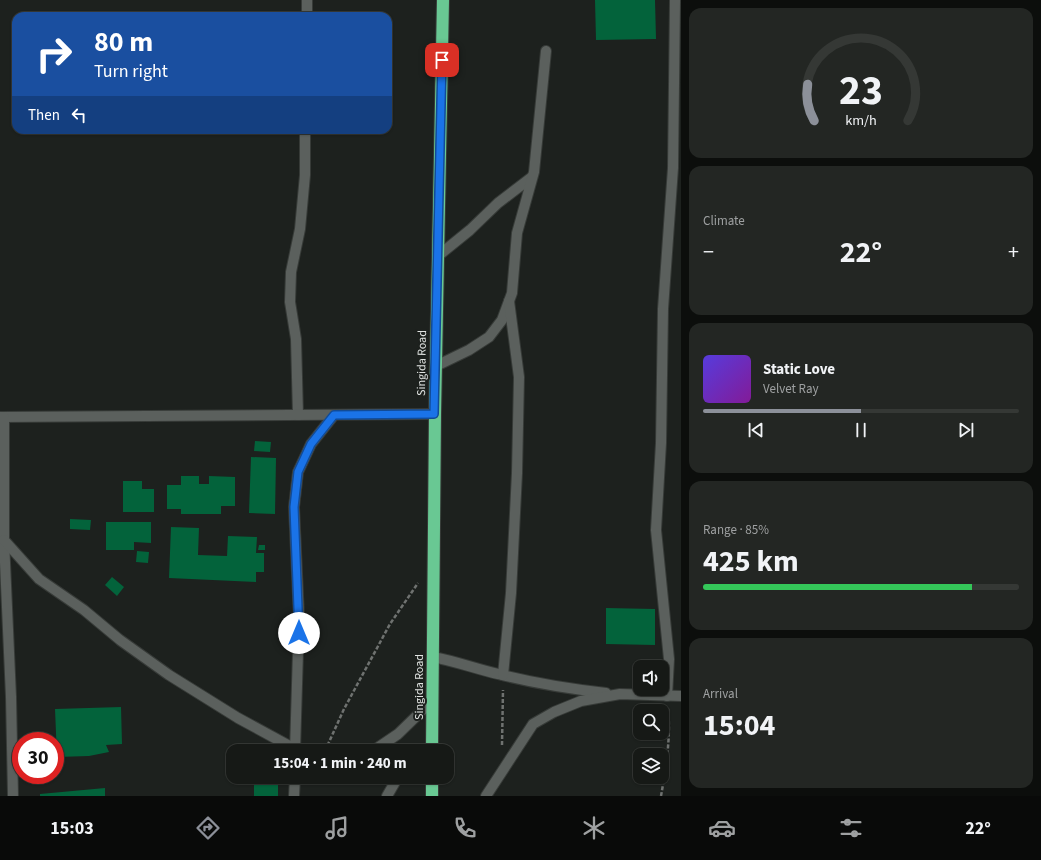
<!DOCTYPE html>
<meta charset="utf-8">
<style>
:root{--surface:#161916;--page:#232623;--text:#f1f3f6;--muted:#9ea0a1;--line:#353835;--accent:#8c9099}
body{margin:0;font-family:"Source Sans 3",sans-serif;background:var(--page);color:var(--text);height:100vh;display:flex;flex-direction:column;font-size:15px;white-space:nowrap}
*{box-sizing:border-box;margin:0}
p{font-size:13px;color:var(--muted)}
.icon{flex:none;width:22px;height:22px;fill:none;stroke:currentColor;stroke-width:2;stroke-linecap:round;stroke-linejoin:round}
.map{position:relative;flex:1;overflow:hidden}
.sheet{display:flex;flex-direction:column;gap:8px;padding:8px;background:#0c0e0c;width:360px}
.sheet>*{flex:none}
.top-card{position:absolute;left:12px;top:12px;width:380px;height:122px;border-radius:12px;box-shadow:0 1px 3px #0004,0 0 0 1px var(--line);background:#1a4fa0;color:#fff;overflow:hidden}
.tools{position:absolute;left:633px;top:660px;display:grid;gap:8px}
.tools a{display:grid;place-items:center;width:36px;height:36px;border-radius:8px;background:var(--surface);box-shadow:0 1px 3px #0004,0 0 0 1px var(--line);font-size:20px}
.speed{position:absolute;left:12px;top:732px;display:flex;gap:8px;font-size:20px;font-weight:700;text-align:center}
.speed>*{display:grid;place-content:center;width:52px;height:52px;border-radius:50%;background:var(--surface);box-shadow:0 1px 3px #0004,0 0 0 1px var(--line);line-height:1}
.speed .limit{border:6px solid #d22;background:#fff;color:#111}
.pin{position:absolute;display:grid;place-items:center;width:34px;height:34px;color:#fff;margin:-17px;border-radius:8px;box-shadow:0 2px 6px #0006}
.me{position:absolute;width:44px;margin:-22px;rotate:0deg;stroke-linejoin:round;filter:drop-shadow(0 0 3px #0008)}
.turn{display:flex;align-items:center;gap:14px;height:84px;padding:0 16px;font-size:18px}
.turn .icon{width:52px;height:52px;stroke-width:2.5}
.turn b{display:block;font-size:28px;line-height:34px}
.then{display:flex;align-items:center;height:38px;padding:0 16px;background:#0003;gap:8px;font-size:15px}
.big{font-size:30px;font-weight:700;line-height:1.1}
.sheet .card{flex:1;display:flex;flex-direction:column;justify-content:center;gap:6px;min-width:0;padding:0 14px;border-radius:12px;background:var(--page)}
.sheet .dial{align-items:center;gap:0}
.dial svg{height:104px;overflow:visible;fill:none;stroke:var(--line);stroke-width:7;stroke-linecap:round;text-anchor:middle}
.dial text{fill:var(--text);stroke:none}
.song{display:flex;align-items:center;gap:12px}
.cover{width:48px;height:48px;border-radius:6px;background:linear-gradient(135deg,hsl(250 70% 55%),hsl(290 70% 35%))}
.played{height:4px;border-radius:2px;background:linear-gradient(90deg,var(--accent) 50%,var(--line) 50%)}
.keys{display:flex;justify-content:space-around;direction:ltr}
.heat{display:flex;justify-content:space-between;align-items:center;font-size:22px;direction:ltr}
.charge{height:6px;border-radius:3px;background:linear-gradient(90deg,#34c759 85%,var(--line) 0)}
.trip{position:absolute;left:226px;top:744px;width:228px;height:40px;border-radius:12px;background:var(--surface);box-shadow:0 1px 3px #0004,0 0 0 1px var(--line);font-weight:700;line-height:40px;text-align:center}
.tabs{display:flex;height:64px;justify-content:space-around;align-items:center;background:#090a09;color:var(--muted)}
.tabs .icon{width:28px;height:28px}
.tabs .current{color:var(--accent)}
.tabs b{font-size:18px;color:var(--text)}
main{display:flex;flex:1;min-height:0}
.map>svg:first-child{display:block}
.building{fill:#03633b}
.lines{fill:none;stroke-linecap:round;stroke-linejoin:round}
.street-casing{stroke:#373b38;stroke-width:12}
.highway-casing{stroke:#373b38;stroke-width:14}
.path{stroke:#6f7270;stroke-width:2.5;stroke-dasharray:4 2;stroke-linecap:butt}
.street{stroke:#5b605d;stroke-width:10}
.highway{stroke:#69c893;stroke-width:12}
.route-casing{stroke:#114b97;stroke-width:10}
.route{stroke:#1a73e8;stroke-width:7}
.labels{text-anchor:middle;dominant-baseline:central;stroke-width:4;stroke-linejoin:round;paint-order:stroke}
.street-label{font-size:12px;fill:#e1e4e2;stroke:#1d211e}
</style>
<main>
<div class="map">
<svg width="681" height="796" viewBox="0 0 681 796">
<rect width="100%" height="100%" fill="#1d211e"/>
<g class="building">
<path d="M595,0H655L656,39L596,40Z"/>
<path d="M255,441L271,442L270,452L254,451Z"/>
<path d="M251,457L276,458L275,514L249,513Z"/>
<path d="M181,476H199V484H209V476L235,477V506H221V514H181V509H167V485H181Z"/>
<path d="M123,481H142V489H154V512H123Z"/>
<path d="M70,519L91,520L90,530L70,529Z"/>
<path d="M106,522H151V543L134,542V550H106Z"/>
<path d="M171,527L199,528L198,555L227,556L228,536L257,537L256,553H264V572H256V582L169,578Z"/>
<path d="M259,545H265V550H258Z"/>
<path d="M137,551L149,552L148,563L136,562Z"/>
<path d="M112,577L124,587L117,596L105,585Z"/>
<path d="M606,608L655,609V645L606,644Z"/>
<path d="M121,707L122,744L106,745L109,752L89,756L57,757L55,709Z"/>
<rect x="254" y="779" width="24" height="17"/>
<path d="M105,788V796H40V794Z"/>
</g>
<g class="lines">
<g class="street-casing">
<g id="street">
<path d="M307,16V0"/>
<path d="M438,256L470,230L498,203L532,177"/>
<path d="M436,366L469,350L489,337L502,320L512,293L517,233L534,172L546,51"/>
<path d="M298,415L296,339L290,302L291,272L300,229L305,175V130"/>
<path d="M0,417L435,414"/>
<path d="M4,417V540L11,697L13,796"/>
<path d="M4,540L39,579L84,610L120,640L169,675L238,718L295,749"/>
<path d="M433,657C455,661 476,669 498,674C533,683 570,689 606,693"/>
<path d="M503,675L511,593L517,473L519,377L509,301"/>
<path d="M667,696L669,659L656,530L661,443L663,309L673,168L675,0"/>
<path d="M295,751L299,618L294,507L298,472L311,444L334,415"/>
<path d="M373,751L398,734L432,701"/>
<path d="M294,796L295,777"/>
<path d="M387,796L398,777"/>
<path d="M486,796L533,724L554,712L581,701L620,694L681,696"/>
</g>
</g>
<g class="highway-casing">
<g id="highway">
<path d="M432,751L435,414L443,0"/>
<path d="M432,796V777"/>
</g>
</g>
<g class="path">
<path d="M502,745L503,690"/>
<path d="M325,751L344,709L390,624L418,583"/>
<path d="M661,796C666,768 671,737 668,709"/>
</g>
<use href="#street" class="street"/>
<use href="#highway" class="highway"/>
</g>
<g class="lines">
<g class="route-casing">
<path id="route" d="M299,633L294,507L298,472L311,444L334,415L434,414L442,60"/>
</g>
<use href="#route" class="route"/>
</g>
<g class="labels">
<g class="street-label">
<text transform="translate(422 363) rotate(-89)">Singida Road</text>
<text transform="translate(419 687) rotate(-90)">Singida Road</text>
</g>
</g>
</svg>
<div class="tools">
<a><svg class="icon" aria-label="sound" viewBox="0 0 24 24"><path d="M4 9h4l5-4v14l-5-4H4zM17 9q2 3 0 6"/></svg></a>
<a><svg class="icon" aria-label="search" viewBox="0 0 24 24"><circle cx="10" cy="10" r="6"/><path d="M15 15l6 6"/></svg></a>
<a><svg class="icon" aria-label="layers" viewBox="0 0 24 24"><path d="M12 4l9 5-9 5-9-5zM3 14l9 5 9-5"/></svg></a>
</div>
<div class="speed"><div class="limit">30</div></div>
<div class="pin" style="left:442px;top:60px;background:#d93025"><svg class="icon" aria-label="arrive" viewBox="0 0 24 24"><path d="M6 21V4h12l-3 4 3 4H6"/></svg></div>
<svg class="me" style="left:299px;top:633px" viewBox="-20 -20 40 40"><circle r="19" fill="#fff"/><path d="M0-13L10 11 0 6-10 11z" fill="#1a73e8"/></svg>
<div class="trip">15:04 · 1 min · 240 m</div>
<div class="top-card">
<div class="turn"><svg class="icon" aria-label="right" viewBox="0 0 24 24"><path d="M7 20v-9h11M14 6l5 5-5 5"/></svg><div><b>80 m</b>Turn right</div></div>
<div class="then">Then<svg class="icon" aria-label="left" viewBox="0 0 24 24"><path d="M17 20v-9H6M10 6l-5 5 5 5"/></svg></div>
</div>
</div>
<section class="sheet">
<div class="card dial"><svg viewBox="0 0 100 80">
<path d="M14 69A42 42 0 1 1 86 69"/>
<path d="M14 69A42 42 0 0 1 9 41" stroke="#8c9099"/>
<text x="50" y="56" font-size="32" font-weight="700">23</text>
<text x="50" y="72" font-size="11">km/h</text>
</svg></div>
<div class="card"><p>Climate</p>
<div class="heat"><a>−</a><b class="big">22°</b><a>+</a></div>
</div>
<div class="card">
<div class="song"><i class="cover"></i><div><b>Static Love</b><p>Velvet Ray</p></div></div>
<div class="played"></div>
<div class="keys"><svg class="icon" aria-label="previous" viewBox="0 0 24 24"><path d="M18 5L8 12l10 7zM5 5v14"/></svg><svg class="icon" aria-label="pause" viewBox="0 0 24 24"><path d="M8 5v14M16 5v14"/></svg><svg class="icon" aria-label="next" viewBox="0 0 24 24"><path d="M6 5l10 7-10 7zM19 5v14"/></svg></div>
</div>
<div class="card"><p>Range · 85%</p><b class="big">425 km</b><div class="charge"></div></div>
<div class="card"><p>Arrival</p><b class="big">15:04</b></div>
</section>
</main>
<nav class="tabs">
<b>15:03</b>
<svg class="icon current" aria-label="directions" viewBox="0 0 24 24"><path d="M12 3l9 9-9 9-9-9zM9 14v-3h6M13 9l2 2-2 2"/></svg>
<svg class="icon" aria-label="music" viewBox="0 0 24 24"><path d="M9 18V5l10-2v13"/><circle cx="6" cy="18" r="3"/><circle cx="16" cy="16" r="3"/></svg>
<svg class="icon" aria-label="phone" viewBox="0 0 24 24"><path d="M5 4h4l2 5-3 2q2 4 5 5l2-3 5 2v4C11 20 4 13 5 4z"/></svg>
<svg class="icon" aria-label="climate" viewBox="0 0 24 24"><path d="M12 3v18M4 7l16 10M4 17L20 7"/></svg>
<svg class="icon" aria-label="car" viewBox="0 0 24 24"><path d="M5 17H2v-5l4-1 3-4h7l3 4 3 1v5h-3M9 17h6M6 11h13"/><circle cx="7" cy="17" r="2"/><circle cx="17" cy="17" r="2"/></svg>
<svg class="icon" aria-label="filters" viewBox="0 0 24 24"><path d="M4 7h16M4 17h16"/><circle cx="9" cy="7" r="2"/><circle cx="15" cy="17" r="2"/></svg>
<b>22°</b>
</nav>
